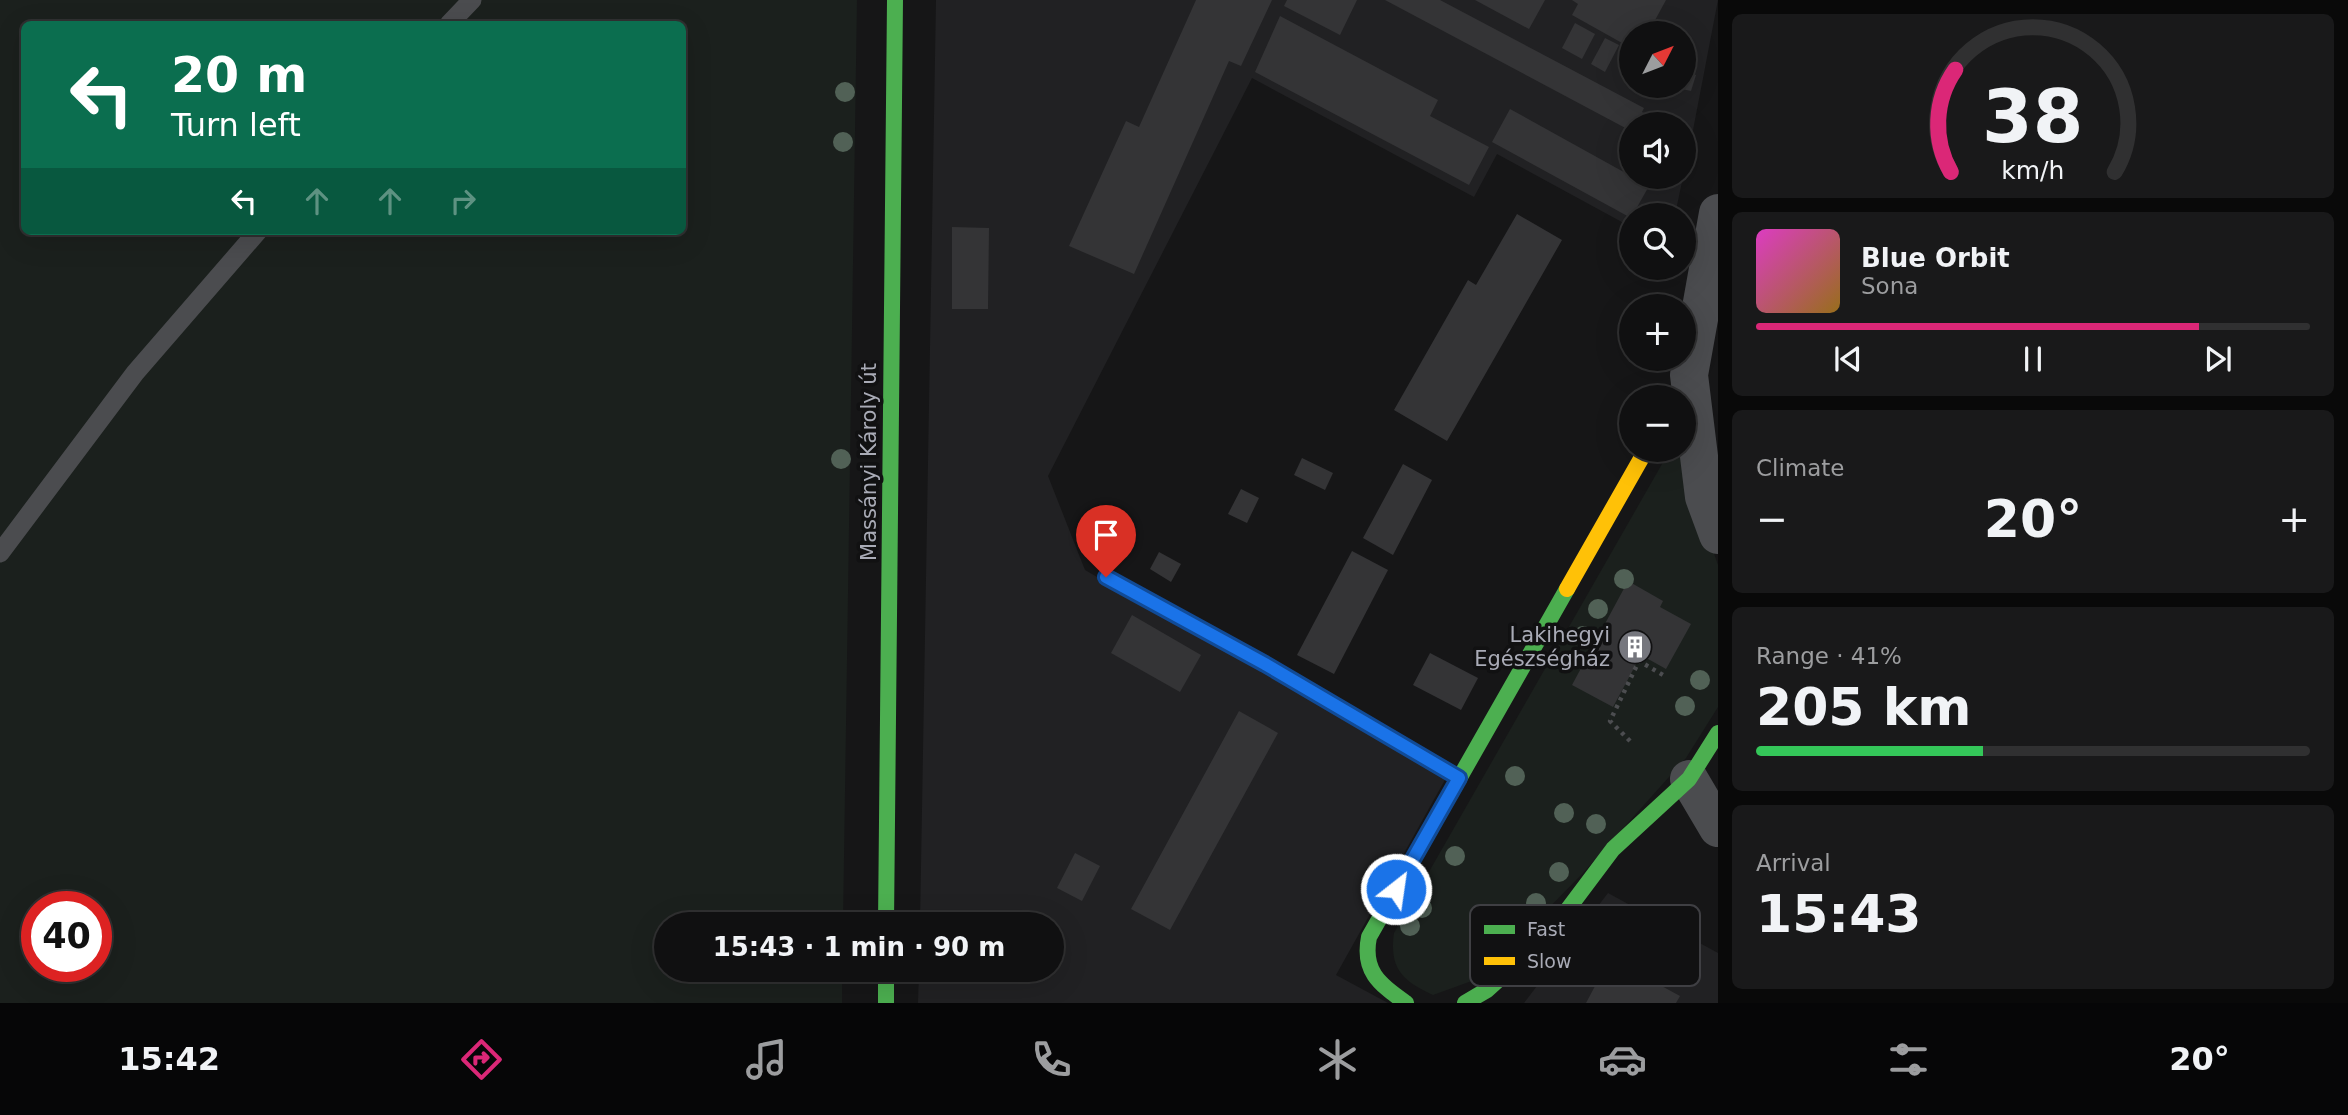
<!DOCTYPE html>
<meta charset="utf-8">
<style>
:root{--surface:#101011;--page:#19191a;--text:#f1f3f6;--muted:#9c9d9f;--line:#303031;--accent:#db2777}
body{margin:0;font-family:"DejaVu Sans",sans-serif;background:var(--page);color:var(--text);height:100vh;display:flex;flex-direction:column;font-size:26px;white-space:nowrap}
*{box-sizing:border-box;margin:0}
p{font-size:23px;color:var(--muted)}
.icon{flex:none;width:38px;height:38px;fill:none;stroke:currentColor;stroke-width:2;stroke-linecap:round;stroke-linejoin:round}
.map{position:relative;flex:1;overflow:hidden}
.drawer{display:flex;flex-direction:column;gap:14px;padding:14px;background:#090909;width:630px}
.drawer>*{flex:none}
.guide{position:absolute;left:21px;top:21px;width:665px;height:214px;border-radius:10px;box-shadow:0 7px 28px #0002,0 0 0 2px var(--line);background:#0b6e4f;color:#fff;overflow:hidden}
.needle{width:46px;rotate:48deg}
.fabs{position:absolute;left:1619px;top:21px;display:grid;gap:14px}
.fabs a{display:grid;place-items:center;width:77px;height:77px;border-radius:50%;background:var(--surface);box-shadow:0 7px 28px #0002,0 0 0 2px var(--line);font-size:35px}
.speed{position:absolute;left:21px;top:891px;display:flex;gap:14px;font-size:35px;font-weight:700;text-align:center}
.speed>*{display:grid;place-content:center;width:91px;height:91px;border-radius:50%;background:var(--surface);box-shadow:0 7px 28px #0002,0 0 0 2px var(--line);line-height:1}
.speed .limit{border:10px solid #d22;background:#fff;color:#111}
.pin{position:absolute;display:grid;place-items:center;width:60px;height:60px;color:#fff;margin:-72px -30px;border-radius:50% 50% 50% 0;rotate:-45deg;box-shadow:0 0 7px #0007}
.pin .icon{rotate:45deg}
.me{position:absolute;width:77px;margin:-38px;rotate:30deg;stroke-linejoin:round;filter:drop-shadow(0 0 5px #0008)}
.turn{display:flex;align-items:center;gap:24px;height:147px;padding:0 35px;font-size:32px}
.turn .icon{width:91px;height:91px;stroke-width:2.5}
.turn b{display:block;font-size:49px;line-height:60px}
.lanes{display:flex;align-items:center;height:66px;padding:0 35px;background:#0003;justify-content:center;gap:35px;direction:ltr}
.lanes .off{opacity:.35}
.big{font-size:52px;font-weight:800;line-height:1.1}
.drawer .widget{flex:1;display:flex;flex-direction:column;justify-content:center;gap:10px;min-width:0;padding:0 24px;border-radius:10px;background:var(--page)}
.drawer .dial{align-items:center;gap:0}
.dial svg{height:182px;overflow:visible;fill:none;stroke:var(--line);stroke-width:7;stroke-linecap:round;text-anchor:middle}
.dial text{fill:var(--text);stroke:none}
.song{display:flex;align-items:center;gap:21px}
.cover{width:84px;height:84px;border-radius:10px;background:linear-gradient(135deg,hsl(310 70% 55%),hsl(40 70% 35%))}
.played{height:7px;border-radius:4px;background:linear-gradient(90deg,var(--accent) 80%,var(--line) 80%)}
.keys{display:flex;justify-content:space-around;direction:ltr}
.heat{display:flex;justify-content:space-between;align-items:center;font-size:38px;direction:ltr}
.charge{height:10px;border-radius:5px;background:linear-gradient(90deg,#34c759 41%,var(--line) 0)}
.trip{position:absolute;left:654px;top:912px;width:410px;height:70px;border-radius:35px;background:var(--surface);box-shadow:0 7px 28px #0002,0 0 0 2px var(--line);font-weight:800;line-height:70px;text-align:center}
.menu{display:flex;height:112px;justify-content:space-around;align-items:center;background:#060607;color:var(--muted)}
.menu .icon{width:49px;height:49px}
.menu .current{color:var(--accent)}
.menu b{font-size:32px;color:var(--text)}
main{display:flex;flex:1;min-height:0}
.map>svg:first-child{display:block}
.built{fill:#212123;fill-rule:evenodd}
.green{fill:#1b201d;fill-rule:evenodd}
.building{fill:#343436}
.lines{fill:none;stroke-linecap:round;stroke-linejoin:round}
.path{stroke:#4c4d50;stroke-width:4.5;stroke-dasharray:3.5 5;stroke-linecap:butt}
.lane{stroke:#4b4c4f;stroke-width:19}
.street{stroke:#4b4c4f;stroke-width:38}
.fast{stroke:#4caf50;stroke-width:16}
.slow{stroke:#ffc107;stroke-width:16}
.tree{fill:#516156}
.route-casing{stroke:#114b97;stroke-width:18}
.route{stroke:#1a73e8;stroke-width:12}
.labels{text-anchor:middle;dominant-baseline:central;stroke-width:7;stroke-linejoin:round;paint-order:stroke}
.street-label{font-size:21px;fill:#a9abb6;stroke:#111112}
.poi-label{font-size:21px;fill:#a9abb6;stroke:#111112;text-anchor:end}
.key{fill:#111112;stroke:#3f3f43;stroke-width:2}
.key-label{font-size:19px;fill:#a9abb6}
</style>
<main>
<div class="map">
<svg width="1718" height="1003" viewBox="0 0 1718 1003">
<rect width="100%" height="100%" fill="#161617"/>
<g class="built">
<path d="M936,0H1718L1684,177V124H1631V177H1683L1675,215H1631V227L1497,154L1474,197L1252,78L1048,476L1085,570L1446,778L1336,975L1388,1003H918L919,970H1052V924H920ZM1631,33H1684V86H1631Z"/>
<path d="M1608,893L1718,953V1003H1524Z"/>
</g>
<g class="green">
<path d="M0,0H857L843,924H667V970H842V1003H0ZM24,24H682V231H24ZM37,906H96V966H37Z"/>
<path d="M1670,450H1678L1718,565V707L1686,758L1583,873L1480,978L1433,995C1403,981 1389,969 1394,933Z"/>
</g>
<g class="building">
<path d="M1196,0H1272L1241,66L1229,61L1134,274L1069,246L1126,121L1139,127Z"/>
<path d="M1287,0H1357L1340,35L1284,6Z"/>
<path d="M1385,0H1440L1644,108L1642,112L1665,124H1631V131Z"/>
<path d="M1475,0H1545L1529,29Z"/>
<path d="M1572,0H1666L1648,33H1631V48L1572,15L1578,4Z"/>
<path d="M1280,16L1438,100L1430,116L1489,147L1469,185L1255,72Z"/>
<path d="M1575,23L1595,34L1582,59L1562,48Z"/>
<path d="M1605,38L1619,45L1605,72L1591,64Z"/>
<path d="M1684,72L1696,75L1691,91L1673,87L1684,86Z"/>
<path d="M1510,109L1649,186L1631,218L1492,142Z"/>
<path d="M1517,214L1562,240L1447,441L1394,410L1468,280L1476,285Z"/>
<path d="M952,227L989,228L988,309H952Z"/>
<path d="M1302,458L1333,473L1325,490L1294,475Z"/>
<path d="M1403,464L1432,480L1393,555L1363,538Z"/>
<path d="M1241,489L1259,498L1247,523L1228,514Z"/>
<path d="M1352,551L1388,570L1334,674L1297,655Z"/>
<path d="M1159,552L1181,564L1171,582L1150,569Z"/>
<path d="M1628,581L1663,601L1660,607L1691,624L1666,669L1641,655L1613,707L1572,685Z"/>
<path d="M1132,615L1201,655L1180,692L1111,653Z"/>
<path d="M1430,653L1478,678L1461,710L1413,685Z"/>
<path d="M1239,711L1278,733L1170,930L1131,909Z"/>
<path d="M1075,853L1100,866L1082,901L1057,888Z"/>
<path d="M1610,958L1680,996L1676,1003H1586Z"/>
</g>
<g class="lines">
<path class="path" d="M1630,741L1610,721L1639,661L1663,675"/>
<g class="lane">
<path d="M449,24L472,0"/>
<path d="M0,553L135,373L258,231"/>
</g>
<g class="street">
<path d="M1718,213L1689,375L1704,497L1718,535"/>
<path d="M1689,779L1718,828"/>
</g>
<g class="fast">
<path d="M1106,577L1265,664L1459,778"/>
<path d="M886,924L895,0"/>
<path d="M886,970V1003"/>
<path d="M1406,1003C1380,984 1362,972 1369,937L1567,589"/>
<path d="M1465,1003L1487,990L1550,933L1613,849L1689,779L1718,733"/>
</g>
<path class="slow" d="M1567,589L1646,450"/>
</g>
<g class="tree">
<circle cx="845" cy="92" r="10"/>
<circle cx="843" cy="142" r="10"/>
<circle cx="841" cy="459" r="10"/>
<circle cx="1624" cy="579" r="10"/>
<circle cx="1598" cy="609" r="10"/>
<circle cx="1583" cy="636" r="10"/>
<circle cx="1700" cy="680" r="10"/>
<circle cx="1685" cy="706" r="10"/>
<circle cx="1515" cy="776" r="10"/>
<circle cx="1564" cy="813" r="10"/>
<circle cx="1596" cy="824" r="10"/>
<circle cx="1455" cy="856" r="10"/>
<circle cx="1559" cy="872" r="10"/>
<circle cx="1536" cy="903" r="10"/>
<circle cx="1422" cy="908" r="10"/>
<circle cx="1410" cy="926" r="10"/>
</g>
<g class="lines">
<g class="route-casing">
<path id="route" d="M1106,577L1265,664L1459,778L1396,889"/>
</g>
<use href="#route" class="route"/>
</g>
<defs>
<g id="building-disc" transform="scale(1.75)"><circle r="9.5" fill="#76777e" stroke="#111112"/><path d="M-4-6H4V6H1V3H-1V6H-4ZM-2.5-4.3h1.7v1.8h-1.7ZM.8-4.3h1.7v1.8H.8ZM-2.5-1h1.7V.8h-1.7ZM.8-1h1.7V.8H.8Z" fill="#fff"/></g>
</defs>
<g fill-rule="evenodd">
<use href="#building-disc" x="1635" y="647"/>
</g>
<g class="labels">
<g class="street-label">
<text transform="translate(869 462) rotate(-90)">Massányi Károly út</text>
</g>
<g class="poi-label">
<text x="1610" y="635">Lakihegyi<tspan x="1610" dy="24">Egészségház</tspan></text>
</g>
</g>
<rect x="1470" y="905" width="230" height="81" rx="10" class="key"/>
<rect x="1484" y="925" width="31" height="9" fill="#4caf50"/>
<rect x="1484" y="957" width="31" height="8" fill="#ffc107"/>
<g class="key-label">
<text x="1527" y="936">Fast</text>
<text x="1527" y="968">Slow</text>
</g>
</svg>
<div class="fabs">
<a><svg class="needle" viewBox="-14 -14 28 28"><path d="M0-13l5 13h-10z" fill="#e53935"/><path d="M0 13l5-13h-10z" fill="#9c9d9f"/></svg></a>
<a><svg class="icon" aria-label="sound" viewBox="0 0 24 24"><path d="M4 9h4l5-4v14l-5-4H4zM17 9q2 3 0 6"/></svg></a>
<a><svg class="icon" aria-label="search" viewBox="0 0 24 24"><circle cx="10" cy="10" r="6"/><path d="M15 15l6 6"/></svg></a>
<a>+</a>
<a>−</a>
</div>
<div class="speed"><div class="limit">40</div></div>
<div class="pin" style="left:1106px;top:577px;background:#d93025"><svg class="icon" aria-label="arrive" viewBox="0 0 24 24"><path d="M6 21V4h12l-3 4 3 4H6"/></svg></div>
<svg class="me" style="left:1396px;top:889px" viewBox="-20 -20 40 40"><circle r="17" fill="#1a73e8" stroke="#fff" stroke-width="3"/><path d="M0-11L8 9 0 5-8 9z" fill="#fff"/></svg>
<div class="trip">15:43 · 1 min · 90 m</div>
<div class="guide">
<div class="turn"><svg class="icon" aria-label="left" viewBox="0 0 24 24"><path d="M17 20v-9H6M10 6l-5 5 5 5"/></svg><div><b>20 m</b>Turn left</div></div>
<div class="lanes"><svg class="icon" aria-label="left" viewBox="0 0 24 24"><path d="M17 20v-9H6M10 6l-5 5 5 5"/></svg><svg class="icon off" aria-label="ahead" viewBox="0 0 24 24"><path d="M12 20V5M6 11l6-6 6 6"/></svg><svg class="icon off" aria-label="ahead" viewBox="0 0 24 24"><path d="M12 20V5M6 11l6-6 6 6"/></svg><svg class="icon off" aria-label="right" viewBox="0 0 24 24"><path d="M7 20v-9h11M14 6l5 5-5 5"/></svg></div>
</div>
</div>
<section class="drawer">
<div class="widget dial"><svg viewBox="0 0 100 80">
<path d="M14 69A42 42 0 1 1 86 69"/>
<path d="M14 69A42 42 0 0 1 16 24" stroke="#db2777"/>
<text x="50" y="56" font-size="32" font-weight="700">38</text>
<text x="50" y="72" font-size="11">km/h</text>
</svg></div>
<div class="widget">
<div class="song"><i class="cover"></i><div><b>Blue Orbit</b><p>Sona</p></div></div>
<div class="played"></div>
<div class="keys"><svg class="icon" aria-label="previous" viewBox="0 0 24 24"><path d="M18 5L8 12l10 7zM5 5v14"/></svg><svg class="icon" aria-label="pause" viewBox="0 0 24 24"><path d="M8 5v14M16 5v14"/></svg><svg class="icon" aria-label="next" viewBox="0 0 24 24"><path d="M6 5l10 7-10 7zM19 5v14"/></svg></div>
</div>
<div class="widget"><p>Climate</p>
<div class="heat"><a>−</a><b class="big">20°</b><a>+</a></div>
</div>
<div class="widget"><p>Range · 41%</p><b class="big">205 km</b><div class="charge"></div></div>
<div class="widget"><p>Arrival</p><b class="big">15:43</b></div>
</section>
</main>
<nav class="menu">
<b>15:42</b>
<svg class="icon current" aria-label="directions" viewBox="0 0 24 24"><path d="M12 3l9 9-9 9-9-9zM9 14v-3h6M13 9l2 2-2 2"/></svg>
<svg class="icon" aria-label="music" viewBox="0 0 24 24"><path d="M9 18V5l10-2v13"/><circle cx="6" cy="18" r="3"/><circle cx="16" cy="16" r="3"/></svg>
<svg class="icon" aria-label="phone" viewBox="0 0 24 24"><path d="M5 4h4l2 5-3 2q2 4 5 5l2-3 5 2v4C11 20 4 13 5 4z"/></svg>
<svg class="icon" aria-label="climate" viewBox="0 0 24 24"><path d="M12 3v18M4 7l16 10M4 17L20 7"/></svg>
<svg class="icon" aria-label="car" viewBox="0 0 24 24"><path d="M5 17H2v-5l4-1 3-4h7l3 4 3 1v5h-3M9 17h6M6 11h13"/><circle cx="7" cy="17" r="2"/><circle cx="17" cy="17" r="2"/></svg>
<svg class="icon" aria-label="filters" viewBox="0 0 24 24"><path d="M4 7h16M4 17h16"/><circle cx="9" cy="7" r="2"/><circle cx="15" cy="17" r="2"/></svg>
<b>20°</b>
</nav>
